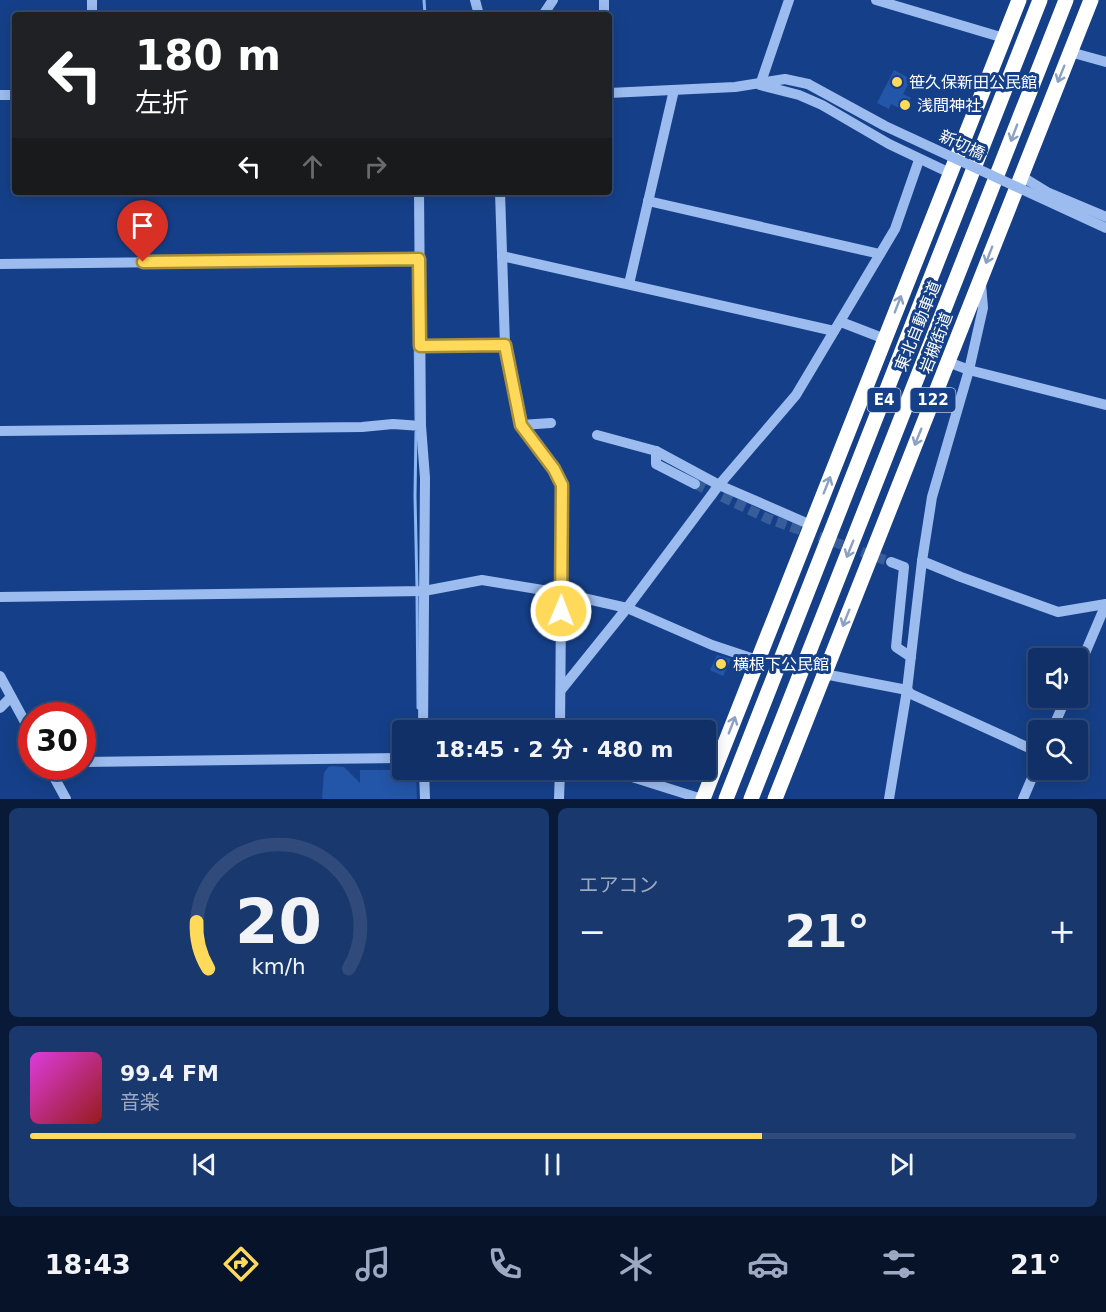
<!DOCTYPE html>
<html lang="ja">
<meta charset="utf-8">
<style>
:root{--surface:#103067;--page:#19386d;--text:#f1f3f6;--muted:#9ca9c0;--line:#304b7b;--accent:#ffda5a}
body{margin:0;font-family:"DejaVu Sans","Noto Sans JP",sans-serif;background:var(--page);color:var(--text);height:100vh;display:flex;flex-direction:column;font-size:22px;white-space:nowrap}
*{box-sizing:border-box;margin:0}
p{font-size:20px;color:var(--muted)}
.icon{flex:none;width:33px;height:33px;fill:none;stroke:currentColor;stroke-width:2;stroke-linecap:round;stroke-linejoin:round}
.map{position:relative;height:799px;overflow:hidden}
.details{display:flex;flex-direction:column;gap:9px;padding:9px;background:#091a39;flex:1}
.details>*{flex:none}
.top-card{position:absolute;left:12px;top:12px;width:600px;height:183px;border-radius:6px;box-shadow:0 3px 15px #0003,0 0 0 2px var(--line);background:#202124;color:#fff;overflow:hidden}
.fabs{position:absolute;left:1028px;top:648px;display:grid;gap:12px}
.fabs a{display:grid;place-items:center;width:60px;height:60px;border-radius:6px;background:var(--surface);box-shadow:0 3px 15px #0003,0 0 0 2px var(--line);font-size:30px}
.speed{position:absolute;left:18px;top:702px;display:flex;gap:12px;font-size:30px;font-weight:700;text-align:center}
.speed>*{display:grid;place-content:center;width:78px;height:78px;border-radius:50%;background:var(--surface);box-shadow:0 3px 15px #0003,0 0 0 2px var(--line);line-height:1}
.speed .limit{border:9px solid #d22;background:#fff;color:#111}
.pin{position:absolute;display:grid;place-items:center;width:51px;height:51px;color:#fff;margin:-62px -26px;border-radius:50% 50% 50% 0;rotate:-45deg;box-shadow:0 0 6px #0007}
.pin .icon{rotate:45deg}
.me{position:absolute;width:66px;margin:-33px;rotate:1deg;stroke-linejoin:round;filter:drop-shadow(0 0 4px #0008)}
.turn{display:flex;align-items:center;gap:21px;height:126px;padding:0 24px;font-size:27px}
.turn .icon{width:78px;height:78px;stroke-width:2.5}
.turn b{display:block;font-size:42px;line-height:51px}
.lanes{display:flex;align-items:center;height:57px;padding:0 24px;background:#0003;justify-content:center;gap:30px;direction:ltr}
.lanes .off{opacity:.35}
.big{font-size:45px;font-weight:700;line-height:1.1}
.details .tile{flex:1;display:flex;flex-direction:column;justify-content:center;gap:9px;min-width:0;padding:0 21px;border-radius:9px;background:var(--page)}
.details .dial{align-items:center;gap:0}
.dial svg{height:156px;overflow:visible;fill:none;stroke:var(--line);stroke-width:7;stroke-linecap:round;text-anchor:middle}
.dial text{fill:var(--text);stroke:none}
.song{display:flex;align-items:center;gap:18px}
.cover{width:72px;height:72px;border-radius:9px;background:linear-gradient(135deg,hsl(300 70% 55%),hsl(0 70% 35%))}
.played{height:6px;border-radius:3px;background:linear-gradient(90deg,var(--accent) 70%,var(--line) 70%)}
.keys{display:flex;justify-content:space-around;direction:ltr}
.heat{display:flex;justify-content:space-between;align-items:center;font-size:33px;direction:ltr}
.details .tiles{flex:1;display:grid;gap:9px;grid-template-columns:1fr 1fr}
.tile:last-child{grid-column:span 2}
.trip{position:absolute;left:392px;top:720px;width:324px;height:60px;border-radius:6px;background:var(--surface);box-shadow:0 3px 15px #0003,0 0 0 2px var(--line);font-weight:700;line-height:60px;text-align:center}
.tabs{display:flex;height:96px;justify-content:space-around;align-items:center;background:#061329;color:var(--muted)}
.tabs .icon{width:42px;height:42px}
.tabs .selected{color:var(--accent)}
.tabs b{font-size:27px;color:var(--text)}
.map>svg:first-child{display:block}
.lines{fill:none;stroke-linecap:round;stroke-linejoin:round}
.stream{stroke:#8eb6f2;stroke-width:3}
.building{fill:#2355a8}
.minor-tunnel{stroke:#385d9b;stroke-width:10;stroke-dasharray:10 5;stroke-linecap:butt}
.minor{stroke:#9cbcef;stroke-width:10}
.highway{stroke:#fff;stroke-width:15}
.minor-bridge{stroke:#9cbcef;stroke-width:10}
.oneway{stroke:#8aa0c4}
.route-casing{stroke:#a68e3a;stroke-width:15}
.route{stroke:#ffda5a;stroke-width:10}
.poi-dot{fill:#ffda5a;stroke:#154089;stroke-width:2}
.labels{text-anchor:middle;dominant-baseline:central;stroke-width:6;stroke-linejoin:round;paint-order:stroke}
.shield{fill:#154089;stroke:#b9c6dc;stroke-width:1.5}
.shield-label{font-size:15px;font-weight:bold;fill:#fff}
.poi-label{font-size:16px;fill:#fff;stroke:#154089;text-anchor:start}
.street-label{font-size:16px;fill:#fff;stroke:#154089}
</style>
<div class="map">
<svg width="1106" height="799" viewBox="0 0 1106 799">
<rect width="100%" height="100%" fill="#154089"/>
<g class="lines">
<g class="stream">
<path d="M424,0L425,15"/>
<path d="M415,322L416,420"/>
<path d="M416,432L415,496L417,588"/>
<path d="M417,594L418,708"/>
</g>
</g>
<g class="building">
<path d="M894,70L911,79L903,94L911,98L909,101L912,102L907,112L891,104L889,109L877,103Z"/>
<path d="M717,655L731,659L723,676L710,670Z"/>
<path d="M332,766L344,767L360,783V770H416L417,799H322L324,773L328,767Z"/>
</g>
<g class="lines">
<path class="minor-tunnel" d="M695,484L769,519L891,562"/>
<g class="minor">
<path d="M92,0V15"/>
<path d="M475,0L479,15"/>
<path d="M604,0V15"/>
<path d="M789,0L760,85L799,95L822,105L889,144L950,173"/>
<path d="M876,0L1004,38"/>
<path d="M543,15L553,0"/>
<path d="M1070,52L1106,62"/>
<path d="M609,93L735,87L785,79L808,84"/>
<path d="M0,95H15"/>
<path d="M1021,176L1047,192L1106,217"/>
<path d="M419,192L421,426L425,478L423,730"/>
<path d="M500,192L505,345L521,425L554,469L562,485L560,730"/>
<path d="M648,201L880,254"/>
<path d="M502,256L834,331"/>
<path d="M0,264L419,259"/>
<path d="M629,284L674,90"/>
<path d="M841,322L885,339"/>
<path d="M420,346L505,345"/>
<path d="M948,362L969,370L1106,405"/>
<path d="M521,425L551,423"/>
<path d="M0,431L362,427L393,424L421,426"/>
<path d="M597,435L656,451L719,485L811,525"/>
<path d="M656,451V464L695,484"/>
<path d="M922,561L961,577L1058,612L1106,604"/>
<path d="M891,562L904,567L896,647L911,657"/>
<path d="M0,597L424,591L482,580L561,593L627,608L712,645L757,660"/>
<path d="M1077,672L1106,604"/>
<path d="M824,674L907,690L911,694L1038,752"/>
<path d="M0,676L32,735"/>
<path d="M561,690L627,608L719,485L796,395L895,229L919,160"/>
<path d="M0,708L10,698"/>
<path d="M1052,730L1066,698"/>
<path d="M82,762L402,758"/>
<path d="M48,766L66,799"/>
<path d="M424,770L425,799"/>
<path d="M610,770L702,799"/>
<path d="M559,799L560,770"/>
<path d="M889,799L907,690L922,561L932,497L969,370L983,308L981,284"/>
<path d="M1023,799L1038,764"/>
</g>
<g class="highway">
<path d="M703,799L1019,0"/>
<path d="M726,799L1040,0"/>
<path d="M751,799L1066,0"/>
<path d="M775,799L1091,0"/>
</g>
<path class="minor-bridge" d="M808,84L885,126L1106,228"/>
</g>
<defs><path id="oneway-shaft" d="M-6 0H5M1.5-3L5.5 0L1.5 3" fill="none" stroke-width="1.6" stroke-linecap="round" stroke-linejoin="round" transform="scale(1.5)"/></defs>
<g class="oneway">
<use href="#oneway-shaft" transform="translate(1061 74) rotate(112)"/>
<use href="#oneway-shaft" transform="translate(1014 133) rotate(111)"/>
<use href="#oneway-shaft" transform="translate(989 255) rotate(111)"/>
<use href="#oneway-shaft" transform="translate(898 304) rotate(-69)"/>
<use href="#oneway-shaft" transform="translate(918 437) rotate(112)"/>
<use href="#oneway-shaft" transform="translate(827 485) rotate(-68)"/>
<use href="#oneway-shaft" transform="translate(850 549) rotate(112)"/>
<use href="#oneway-shaft" transform="translate(846 618) rotate(112)"/>
<use href="#oneway-shaft" transform="translate(732 725) rotate(-69)"/>
</g>
<g class="lines">
<g class="route-casing">
<path id="route" d="M143,262L419,259L420,346L505,345L521,425L554,469L562,485L561,611"/>
</g>
<use href="#route" class="route"/>
</g>
<g class="poi-dot">
<circle cx="897" cy="82" r="6"/>
<circle cx="905" cy="105" r="6"/>
<circle cx="721" cy="664" r="6"/>
</g>
<g class="labels">
<g class="shield">
<rect x="867.5" y="388" width="33" height="24" rx="4.5"/>
<rect x="910.5" y="388" width="45" height="24" rx="4.5"/>
</g>
<g class="shield-label">
<text x="884" y="400">E4</text>
<text x="933" y="400">122</text>
</g>
<g class="poi-label">
<text x="909" y="82">笹久保新田公民館</text>
<text x="917" y="105">浅間神社</text>
<text x="733" y="664">横根下公民館</text>
</g>
<g class="street-label">
<text transform="translate(962 145) rotate(25)">新切橋</text>
<text transform="translate(918 326) rotate(-68)">東北自動車道</text>
<text transform="translate(936 343) rotate(-69)">岩槻街道</text>
</g>
</g>
</svg>
<div class="fabs">
<a><svg class="icon" aria-label="sound" viewBox="0 0 24 24"><path d="M4 9h4l5-4v14l-5-4H4zM17 9q2 3 0 6"/></svg></a>
<a><svg class="icon" aria-label="search" viewBox="0 0 24 24"><circle cx="10" cy="10" r="6"/><path d="M15 15l6 6"/></svg></a>
</div>
<div class="speed"><div class="limit">30</div></div>
<div class="pin" style="left:143px;top:262px;background:#d93025"><svg class="icon" aria-label="arrive" viewBox="0 0 24 24"><path d="M6 21V4h12l-3 4 3 4H6"/></svg></div>
<svg class="me" style="left:561px;top:611px" viewBox="-20 -20 40 40"><circle r="17" fill="#ffda5a" stroke="#fff" stroke-width="3"/><path d="M0-11L8 9 0 5-8 9z" fill="#fff"/></svg>
<div class="trip">18:45 · 2 分 · 480 m</div>
<div class="top-card">
<div class="turn"><svg class="icon" aria-label="left" viewBox="0 0 24 24"><path d="M17 20v-9H6M10 6l-5 5 5 5"/></svg><div><b>180 m</b>左折</div></div>
<div class="lanes"><svg class="icon" aria-label="left" viewBox="0 0 24 24"><path d="M17 20v-9H6M10 6l-5 5 5 5"/></svg><svg class="icon off" aria-label="ahead" viewBox="0 0 24 24"><path d="M12 20V5M6 11l6-6 6 6"/></svg><svg class="icon off" aria-label="right" viewBox="0 0 24 24"><path d="M7 20v-9h11M14 6l5 5-5 5"/></svg></div>
</div>
</div>
<section class="details">
<div class="tiles">
<div class="tile dial"><svg viewBox="0 0 100 80">
<path d="M14 69A42 42 0 1 1 86 69"/>
<path d="M14 69A42 42 0 0 1 8 45" stroke="#ffda5a"/>
<text x="50" y="56" font-size="32" font-weight="700">20</text>
<text x="50" y="72" font-size="11">km/h</text>
</svg></div>
<div class="tile"><p>エアコン</p>
<div class="heat"><a>−</a><b class="big">21°</b><a>+</a></div>
</div>
<div class="tile">
<div class="song"><i class="cover"></i><div><b>99.4 FM</b><p>音楽</p></div></div>
<div class="played"></div>
<div class="keys"><svg class="icon" aria-label="previous" viewBox="0 0 24 24"><path d="M18 5L8 12l10 7zM5 5v14"/></svg><svg class="icon" aria-label="pause" viewBox="0 0 24 24"><path d="M8 5v14M16 5v14"/></svg><svg class="icon" aria-label="next" viewBox="0 0 24 24"><path d="M6 5l10 7-10 7zM19 5v14"/></svg></div>
</div>
</div>
</section>
<nav class="tabs">
<b>18:43</b>
<svg class="icon selected" aria-label="directions" viewBox="0 0 24 24"><path d="M12 3l9 9-9 9-9-9zM9 14v-3h6M13 9l2 2-2 2"/></svg>
<svg class="icon" aria-label="music" viewBox="0 0 24 24"><path d="M9 18V5l10-2v13"/><circle cx="6" cy="18" r="3"/><circle cx="16" cy="16" r="3"/></svg>
<svg class="icon" aria-label="phone" viewBox="0 0 24 24"><path d="M5 4h4l2 5-3 2q2 4 5 5l2-3 5 2v4C11 20 4 13 5 4z"/></svg>
<svg class="icon" aria-label="climate" viewBox="0 0 24 24"><path d="M12 3v18M4 7l16 10M4 17L20 7"/></svg>
<svg class="icon" aria-label="car" viewBox="0 0 24 24"><path d="M5 17H2v-5l4-1 3-4h7l3 4 3 1v5h-3M9 17h6M6 11h13"/><circle cx="7" cy="17" r="2"/><circle cx="17" cy="17" r="2"/></svg>
<svg class="icon" aria-label="filters" viewBox="0 0 24 24"><path d="M4 7h16M4 17h16"/><circle cx="9" cy="7" r="2"/><circle cx="15" cy="17" r="2"/></svg>
<b>21°</b>
</nav>
